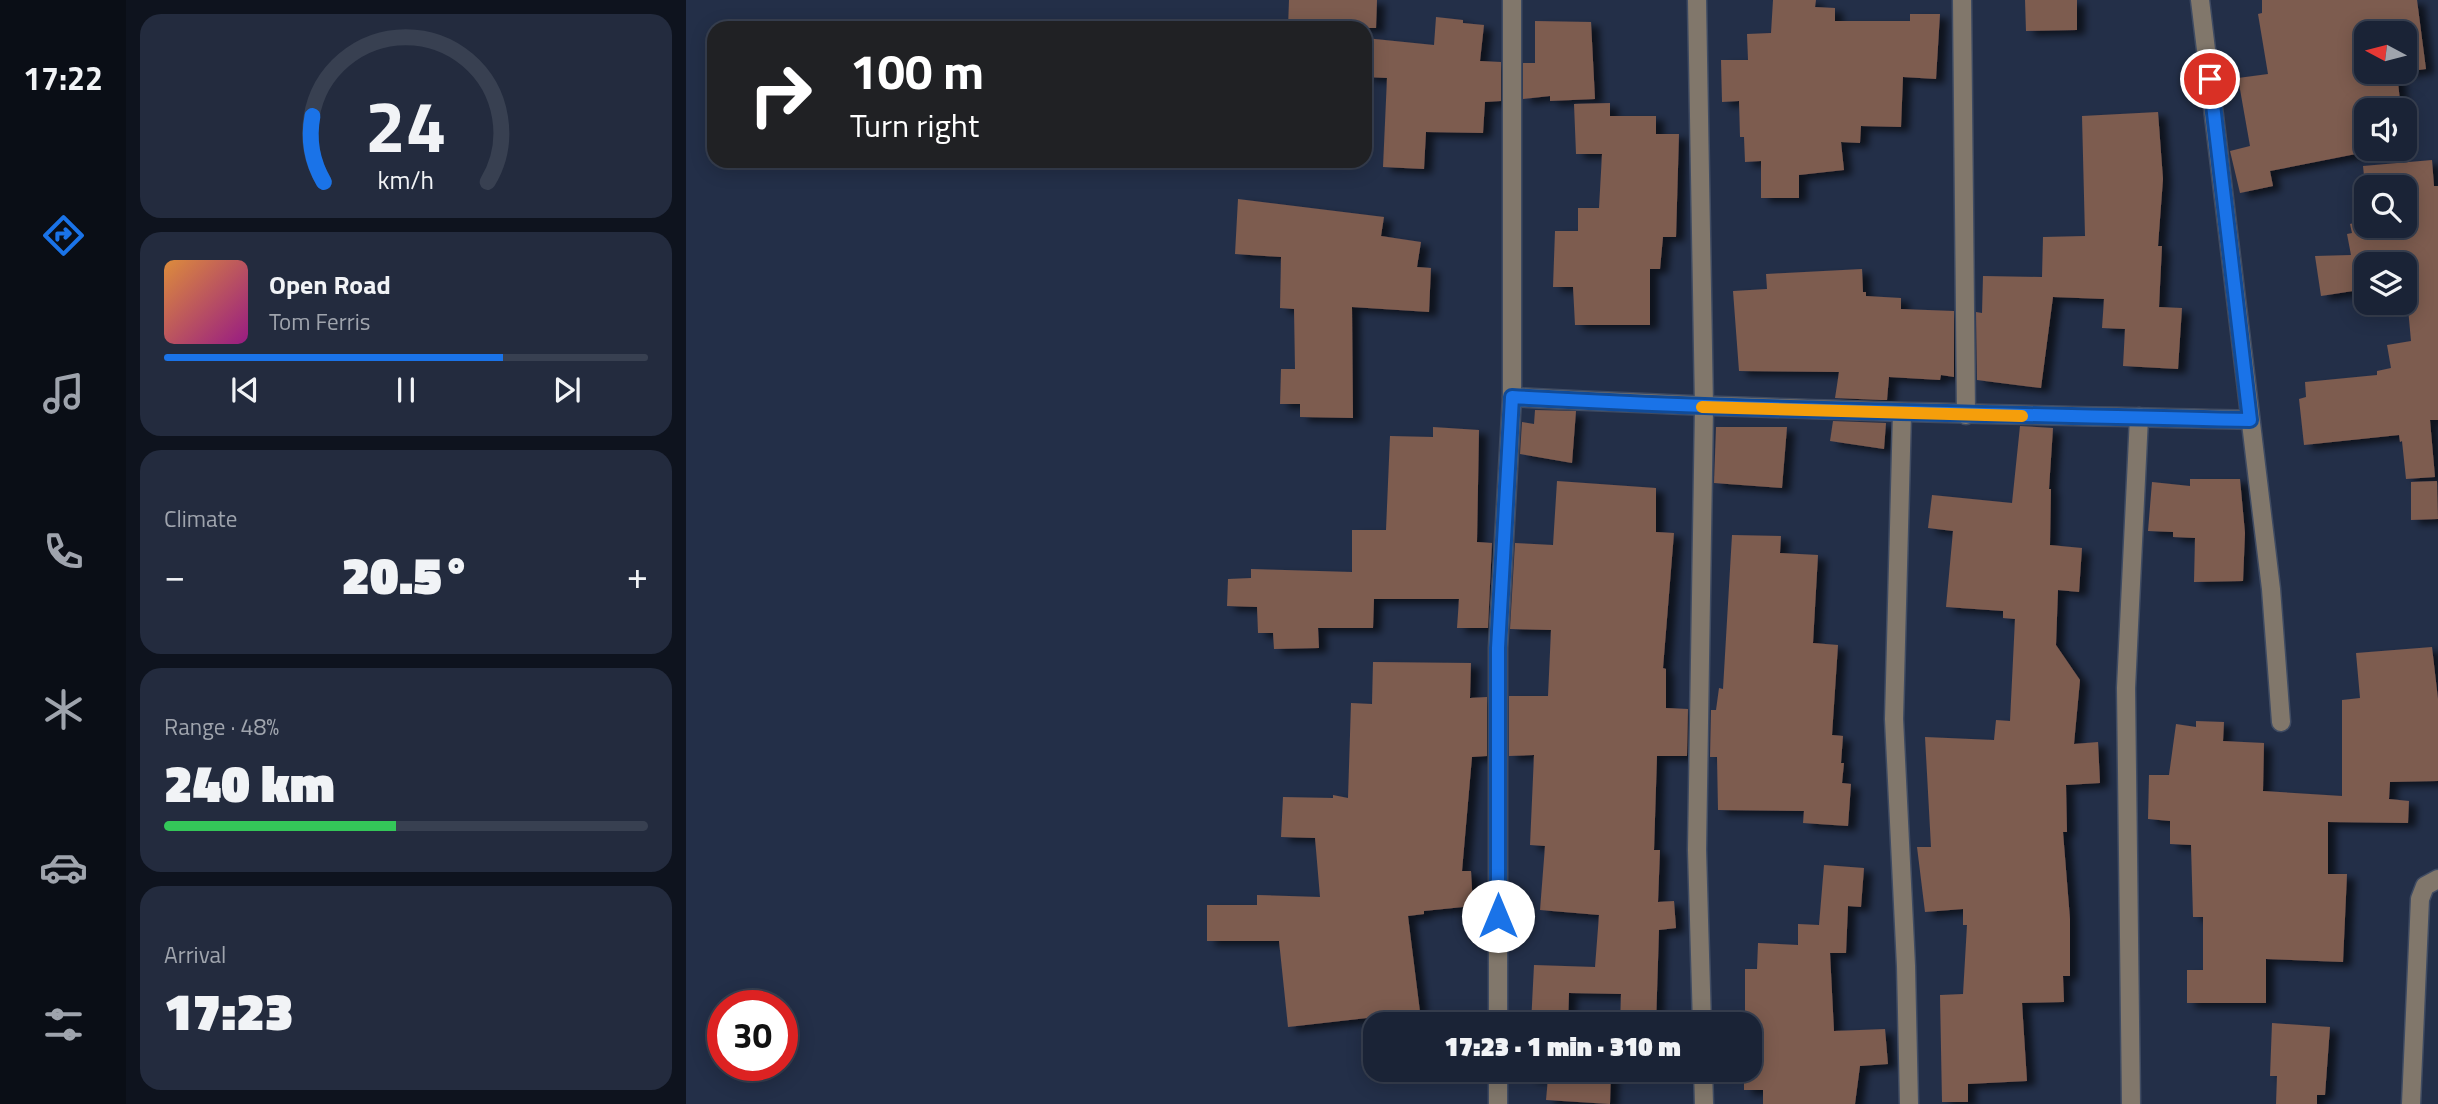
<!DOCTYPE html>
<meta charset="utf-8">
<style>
:root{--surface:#1a2336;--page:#232b3e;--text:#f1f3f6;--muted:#9fa4ad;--line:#384051;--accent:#1a73e8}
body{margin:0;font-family:"Titillium Web",sans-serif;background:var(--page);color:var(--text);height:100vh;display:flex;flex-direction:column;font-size:26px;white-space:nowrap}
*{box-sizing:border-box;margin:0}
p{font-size:23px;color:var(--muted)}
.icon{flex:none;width:38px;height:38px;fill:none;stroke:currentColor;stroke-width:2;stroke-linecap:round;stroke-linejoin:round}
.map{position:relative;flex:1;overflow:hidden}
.side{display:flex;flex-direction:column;gap:14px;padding:14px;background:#0e131e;width:560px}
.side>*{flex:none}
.banner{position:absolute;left:21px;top:21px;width:665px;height:147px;border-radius:21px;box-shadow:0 4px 18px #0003,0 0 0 2px var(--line);background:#202124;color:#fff;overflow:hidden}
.needle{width:46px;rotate:277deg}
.controls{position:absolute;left:1668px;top:21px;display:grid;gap:14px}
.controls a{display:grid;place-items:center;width:63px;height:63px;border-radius:14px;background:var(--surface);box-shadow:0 4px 18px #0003,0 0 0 2px var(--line);font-size:35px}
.speed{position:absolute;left:21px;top:990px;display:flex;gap:14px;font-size:35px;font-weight:700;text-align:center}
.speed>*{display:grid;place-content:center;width:91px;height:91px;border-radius:50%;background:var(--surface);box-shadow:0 4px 18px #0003,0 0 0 2px var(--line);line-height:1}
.speed .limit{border:10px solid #d22;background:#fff;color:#111}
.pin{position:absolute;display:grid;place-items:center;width:60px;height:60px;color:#fff;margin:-30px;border:4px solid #fff;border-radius:50%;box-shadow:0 2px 7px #0007}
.me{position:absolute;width:77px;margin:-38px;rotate:0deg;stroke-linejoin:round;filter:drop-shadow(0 0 5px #0008)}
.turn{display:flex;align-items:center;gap:24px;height:147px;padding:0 28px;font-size:32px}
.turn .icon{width:91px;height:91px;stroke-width:2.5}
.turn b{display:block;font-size:49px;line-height:60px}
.big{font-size:52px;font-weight:800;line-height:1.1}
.side .widget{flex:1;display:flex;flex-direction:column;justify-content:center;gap:10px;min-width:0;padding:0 24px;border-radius:21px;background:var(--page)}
.side .dial{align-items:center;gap:0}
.dial svg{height:182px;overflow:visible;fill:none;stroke:var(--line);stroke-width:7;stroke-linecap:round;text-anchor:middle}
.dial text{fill:var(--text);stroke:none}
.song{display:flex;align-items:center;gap:21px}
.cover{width:84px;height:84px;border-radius:10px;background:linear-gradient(135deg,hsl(30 70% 55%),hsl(310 70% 35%))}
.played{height:7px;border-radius:4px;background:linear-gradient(90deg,var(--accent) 70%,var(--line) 70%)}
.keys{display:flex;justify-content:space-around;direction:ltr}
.heat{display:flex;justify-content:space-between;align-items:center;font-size:38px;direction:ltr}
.charge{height:10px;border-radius:5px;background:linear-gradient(90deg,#34c759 48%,var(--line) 0)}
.trip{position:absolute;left:677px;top:1012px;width:399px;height:70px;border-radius:21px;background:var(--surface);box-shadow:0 4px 18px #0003,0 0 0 2px var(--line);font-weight:800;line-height:70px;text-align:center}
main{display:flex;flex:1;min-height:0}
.dock{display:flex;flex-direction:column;width:126px;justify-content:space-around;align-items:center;background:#0a0e16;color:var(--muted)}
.dock .icon{width:49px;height:49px}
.dock .active{color:var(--accent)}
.dock b{font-size:32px;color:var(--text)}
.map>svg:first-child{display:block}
.building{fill:#7d5b50;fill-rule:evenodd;filter:url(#shadow)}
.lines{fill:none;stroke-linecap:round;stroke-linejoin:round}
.minor-casing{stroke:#3f4b62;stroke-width:21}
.minor{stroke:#81776b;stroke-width:18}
.route-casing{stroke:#114b97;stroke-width:18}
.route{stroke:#1a73e8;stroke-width:12}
.slow{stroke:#f59e0b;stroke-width:12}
</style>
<main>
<nav class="dock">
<b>17:22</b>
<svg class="icon active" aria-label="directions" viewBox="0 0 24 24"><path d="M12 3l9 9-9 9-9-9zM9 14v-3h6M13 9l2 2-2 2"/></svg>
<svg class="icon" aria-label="music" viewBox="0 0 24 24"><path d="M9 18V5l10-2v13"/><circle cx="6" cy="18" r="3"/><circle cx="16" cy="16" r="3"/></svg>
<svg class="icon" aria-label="phone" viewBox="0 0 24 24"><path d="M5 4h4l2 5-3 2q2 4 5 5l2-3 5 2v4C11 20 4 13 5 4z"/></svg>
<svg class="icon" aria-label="climate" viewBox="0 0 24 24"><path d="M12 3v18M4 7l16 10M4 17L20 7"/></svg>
<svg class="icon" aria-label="car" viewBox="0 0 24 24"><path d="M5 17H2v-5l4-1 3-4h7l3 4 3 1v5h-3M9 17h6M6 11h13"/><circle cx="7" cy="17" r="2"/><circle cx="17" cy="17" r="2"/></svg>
<svg class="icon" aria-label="filters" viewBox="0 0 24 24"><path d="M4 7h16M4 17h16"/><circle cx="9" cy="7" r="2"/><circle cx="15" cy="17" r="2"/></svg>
</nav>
<section class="side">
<div class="widget dial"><svg viewBox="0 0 100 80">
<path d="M14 69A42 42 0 1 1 86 69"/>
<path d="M14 69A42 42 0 0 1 9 40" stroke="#1a73e8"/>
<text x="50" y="56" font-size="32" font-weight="700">24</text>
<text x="50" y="72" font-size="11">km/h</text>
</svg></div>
<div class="widget">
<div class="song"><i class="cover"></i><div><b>Open Road</b><p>Tom Ferris</p></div></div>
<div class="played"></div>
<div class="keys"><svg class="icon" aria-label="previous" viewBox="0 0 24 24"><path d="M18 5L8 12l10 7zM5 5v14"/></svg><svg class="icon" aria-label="pause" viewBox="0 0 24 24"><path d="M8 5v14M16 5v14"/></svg><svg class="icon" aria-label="next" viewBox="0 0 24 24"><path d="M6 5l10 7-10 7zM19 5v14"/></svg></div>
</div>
<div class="widget"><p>Climate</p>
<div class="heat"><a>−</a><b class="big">20.5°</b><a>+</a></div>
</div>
<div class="widget"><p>Range · 48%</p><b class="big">240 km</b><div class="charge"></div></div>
<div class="widget"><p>Arrival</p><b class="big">17:23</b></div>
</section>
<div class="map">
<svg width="1752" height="1104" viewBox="0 0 1752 1104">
<defs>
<filter id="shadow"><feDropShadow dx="8" dy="4.5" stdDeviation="3.5" flood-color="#0009"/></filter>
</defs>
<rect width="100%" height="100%" fill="#232f48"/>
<g class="building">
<path d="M603,0H691L690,28H602Z"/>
<path d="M1087,0H1130L1129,7L1149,8V21H1224V14H1254L1250,79L1217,77L1215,127L1175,126L1174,143L1155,142L1158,170L1113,175V198H1075V161L1059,162L1058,137H1054L1053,101L1036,102L1035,60H1062L1061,34L1085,33Z"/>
<path d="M1339,0H1391V30L1340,31Z"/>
<path d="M1576,0H1731L1740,69L1711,73L1715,110H1680V152L1584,171L1587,186L1554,193L1544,151L1564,146L1552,78L1582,74L1572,14L1576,13ZM1680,33H1718V72H1680Z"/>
<path d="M750,17L777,20V23L798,25L794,61L815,62V101L799,102L797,133L740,132L738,169L697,167L701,78L679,77V38L748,45Z"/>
<path d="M849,21L905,22L909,99L864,101V96L837,99V63H849Z"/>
<path d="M924,103V116H970V134H993L990,237H977L974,269H964V325H889L887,287H867L869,231H892V208H913L916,154H890L888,104Z"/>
<path d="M1472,112L1477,179L1472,246H1476L1473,307L1496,308L1492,369L1437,366L1439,329L1416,328L1418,299L1367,297L1355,388L1291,380L1290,312L1296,313L1297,276L1356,277L1357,237L1399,236L1396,116Z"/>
<path d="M1746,160L1748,186H1752V420H1744L1749,477L1720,479L1716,441L1714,442L1713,435L1618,445L1613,399L1620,397L1619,382L1691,375V371L1705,368L1701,345L1725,341L1718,264H1680V289L1635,296L1629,256L1665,255L1661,234L1666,233L1664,224L1680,220V226H1718V187H1680V195L1677,166Z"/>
<path d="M552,199L698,217L695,236L735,242L731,267L745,268L743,312L666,307L667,418L614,417V404H594L595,369H609L608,309L594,308L595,257L549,254Z"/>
<path d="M1176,269L1177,292H1180V296L1215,298V309L1268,311V377L1255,375L1254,380L1203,377L1201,400H1195L1149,398L1153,372L1053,371L1047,291L1081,289L1080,274Z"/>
<path d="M849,410L890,411L886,463L834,454L836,422L848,424Z"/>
<path d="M1147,421L1200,423L1198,449L1144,441Z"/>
<path d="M1334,426L1367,428L1363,489H1365L1364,545L1396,548L1393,592L1372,590L1370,645L1394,680L1388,744L1412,742L1414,783L1380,785L1381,832H1377L1384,919V976H1377L1378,1002L1336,1003L1341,1081L1282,1084V1102H1256L1254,995L1277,994L1281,925H1277V909L1239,912L1231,847H1245L1239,737L1308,740L1310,720L1324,721L1329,619L1317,618V611L1260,607L1267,531L1242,528L1246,495L1326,503Z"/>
<path d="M747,427L793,430L791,542L806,543L802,628H771L773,599H688L687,628H632L633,648L588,649L587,633H572L571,607L541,606L542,579L565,578V569L666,572V530H700L704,436L747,437Z"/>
<path d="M1030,427H1101L1096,488L1028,483Z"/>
<path d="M1504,479H1554L1559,533L1557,581L1508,582L1509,538L1487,537V532L1462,531L1466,482L1504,486Z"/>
<path d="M871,481L970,488V532L988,533L977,668L980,669V708L1002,709L1001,756H971L968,850H974L972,902L988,901L990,928L973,930L970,1024H934L935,994L883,993L882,1024H845L848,965L909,967L913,915L854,910L859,846L844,845L848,755L823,756V696H862L865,630L824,629L829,543L867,545Z"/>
<path d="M1751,481L1752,519L1725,520V482Z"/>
<path d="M1046,535L1095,536L1094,553L1132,555L1127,643L1152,645L1146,735L1157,736L1155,763H1158L1156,783L1165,784L1162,826L1117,823L1118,811L1032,810L1031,757H1024L1025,710H1030L1033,688L1037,689Z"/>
<path d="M1746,647L1752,699V781L1704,782L1703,799L1723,801L1722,823L1642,822V874H1661L1657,962L1580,959V1003H1501V970H1517V917H1507L1505,845L1484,844V821L1462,819L1463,775H1483L1490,724L1510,727V721L1538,722L1537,741L1578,743L1577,791L1656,796V700L1674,698L1670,653Z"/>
<path d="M687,662L785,663L784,698L801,697V756L786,757L776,871H785L787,906L738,911V914L722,916L734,1012L602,1027L593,941H521V905H571V895L634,897L629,838L595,837L597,797L647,798V795L662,798L665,703L686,704Z"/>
<path d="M1138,865L1178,868L1175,907L1162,906L1160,953H1144L1148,1031L1199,1029L1202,1064L1174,1066L1169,1104H1077V1090H1058V1069H1064V1024H1059V969H1071L1072,943L1112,945V924L1133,925Z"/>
<path d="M1586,1023L1644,1027L1639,1095H1631V1104H1590L1591,1076H1584Z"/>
<path d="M844,1069H925L924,1104L860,1100L862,1078H843Z"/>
</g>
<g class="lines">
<g class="minor-casing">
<g id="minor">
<path d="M1011,0L1018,407L1011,850L1016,1024"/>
<path d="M1276,0L1280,415"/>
<path d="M1514,0L1585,589L1595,722"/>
<path d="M826,397C1072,410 1318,414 1564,420"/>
<path d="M1216,413L1208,719L1220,966L1223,1104"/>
<path d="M812,1024V648L826,397V0"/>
<path d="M1017,1069L1018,1104"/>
<path d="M812,1104V1069"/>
<path d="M1445,1104L1440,688L1453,417"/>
<path d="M1725,1104L1734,899L1739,886L1752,879"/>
</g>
</g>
<use href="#minor" class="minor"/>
</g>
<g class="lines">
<g class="route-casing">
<path id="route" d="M812,916V648L826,397C1072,411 1318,414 1564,420L1524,79"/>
</g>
<use href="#route" class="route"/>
<path class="slow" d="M1016,407L1336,416"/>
</g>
</svg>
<div class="controls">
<a><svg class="needle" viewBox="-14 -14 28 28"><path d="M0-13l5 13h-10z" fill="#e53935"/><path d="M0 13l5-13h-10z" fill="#9fa4ad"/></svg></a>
<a><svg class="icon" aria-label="sound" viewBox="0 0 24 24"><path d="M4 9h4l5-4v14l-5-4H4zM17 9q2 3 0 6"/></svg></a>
<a><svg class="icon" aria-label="search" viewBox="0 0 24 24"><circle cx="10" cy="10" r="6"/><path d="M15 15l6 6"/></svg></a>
<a><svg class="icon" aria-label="layers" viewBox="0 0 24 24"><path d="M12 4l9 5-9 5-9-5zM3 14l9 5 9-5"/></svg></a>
</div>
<div class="speed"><div class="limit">30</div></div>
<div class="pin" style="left:1524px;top:79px;background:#d93025"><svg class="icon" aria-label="arrive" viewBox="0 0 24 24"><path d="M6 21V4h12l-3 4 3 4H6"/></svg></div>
<svg class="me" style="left:812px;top:916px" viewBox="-20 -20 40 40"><circle r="19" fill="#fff"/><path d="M0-13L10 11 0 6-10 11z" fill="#1a73e8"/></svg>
<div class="trip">17:23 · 1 min · 310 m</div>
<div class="banner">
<div class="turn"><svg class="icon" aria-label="right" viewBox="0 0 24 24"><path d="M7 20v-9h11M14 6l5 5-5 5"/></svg><div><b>100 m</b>Turn right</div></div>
</div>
</div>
</main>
